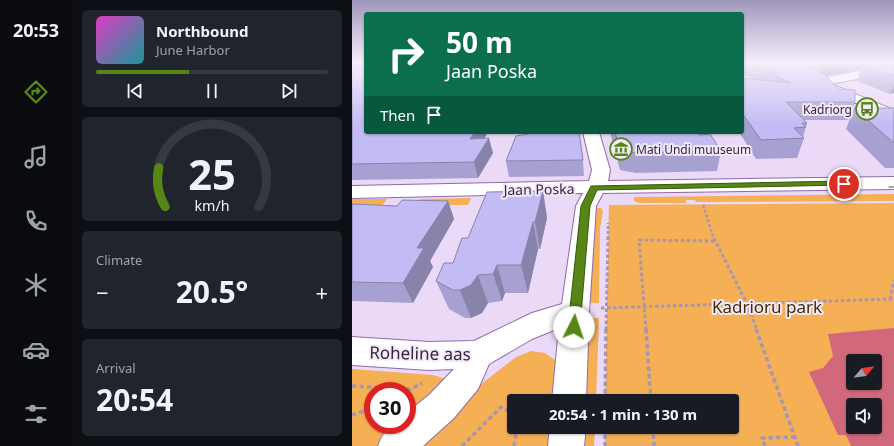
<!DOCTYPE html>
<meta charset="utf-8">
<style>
:root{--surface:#171b24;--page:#20242c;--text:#f1f3f6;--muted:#9ea1a6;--line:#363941;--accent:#588616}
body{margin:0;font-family:"Noto Sans",sans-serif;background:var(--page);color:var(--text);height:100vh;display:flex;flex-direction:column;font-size:15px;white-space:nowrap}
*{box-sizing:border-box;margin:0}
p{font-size:13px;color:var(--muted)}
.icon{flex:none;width:22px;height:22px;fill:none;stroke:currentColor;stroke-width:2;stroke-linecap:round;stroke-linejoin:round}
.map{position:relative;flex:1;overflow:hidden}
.panel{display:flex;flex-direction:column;gap:10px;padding:10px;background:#0d0f14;width:280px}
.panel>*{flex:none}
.top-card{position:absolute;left:12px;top:12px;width:380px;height:122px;border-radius:4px;box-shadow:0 1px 3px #0004;background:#0b6e4f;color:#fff;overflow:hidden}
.needle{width:26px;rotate:62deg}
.controls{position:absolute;left:494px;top:354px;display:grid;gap:8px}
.controls a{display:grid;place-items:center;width:36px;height:36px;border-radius:4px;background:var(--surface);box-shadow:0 1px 3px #0004;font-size:20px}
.speed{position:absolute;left:12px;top:382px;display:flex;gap:8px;font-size:20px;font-weight:700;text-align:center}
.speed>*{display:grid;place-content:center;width:52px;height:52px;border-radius:50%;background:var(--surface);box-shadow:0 1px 3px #0004;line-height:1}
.speed .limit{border:6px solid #d22;background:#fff;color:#111}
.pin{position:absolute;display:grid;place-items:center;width:34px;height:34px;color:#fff;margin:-17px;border:2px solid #fff;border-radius:50%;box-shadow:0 1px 4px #0007}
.me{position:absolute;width:44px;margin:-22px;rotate:4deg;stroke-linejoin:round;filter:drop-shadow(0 0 3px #0008)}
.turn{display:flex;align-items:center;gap:14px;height:84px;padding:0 16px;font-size:18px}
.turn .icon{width:52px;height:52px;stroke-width:2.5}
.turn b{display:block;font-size:28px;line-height:34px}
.then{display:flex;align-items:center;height:38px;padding:0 16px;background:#0003;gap:8px;font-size:15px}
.big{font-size:30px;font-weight:700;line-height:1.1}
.panel .card{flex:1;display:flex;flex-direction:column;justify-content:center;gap:6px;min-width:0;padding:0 14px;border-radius:6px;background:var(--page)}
.panel .dial{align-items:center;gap:0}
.dial svg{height:104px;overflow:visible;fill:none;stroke:var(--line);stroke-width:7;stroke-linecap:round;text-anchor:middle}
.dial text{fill:var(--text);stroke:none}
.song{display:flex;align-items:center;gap:12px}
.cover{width:48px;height:48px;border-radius:6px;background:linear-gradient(135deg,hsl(310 70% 55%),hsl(180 70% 35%))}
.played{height:4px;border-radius:2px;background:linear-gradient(90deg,var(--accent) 40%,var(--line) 40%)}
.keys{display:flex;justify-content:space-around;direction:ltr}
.heat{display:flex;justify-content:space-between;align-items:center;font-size:22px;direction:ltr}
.trip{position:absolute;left:155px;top:394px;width:232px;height:40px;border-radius:4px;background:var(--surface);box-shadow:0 1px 3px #0004;font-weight:700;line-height:40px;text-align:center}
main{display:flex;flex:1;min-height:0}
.menu{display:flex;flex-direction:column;width:72px;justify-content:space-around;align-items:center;background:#090b0e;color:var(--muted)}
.menu .icon{width:28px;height:28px}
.menu .current{color:var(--accent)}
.menu b{font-size:18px;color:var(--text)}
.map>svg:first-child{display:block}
.green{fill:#f5af55;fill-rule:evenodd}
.water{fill:#d1687b;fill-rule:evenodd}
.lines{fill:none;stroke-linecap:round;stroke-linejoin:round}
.minor-casing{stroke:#9169ac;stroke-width:2}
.path-far2{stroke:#a796b3;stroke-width:2.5;stroke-dasharray:3 2;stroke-linecap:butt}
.path-far1{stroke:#a796b3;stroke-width:3;stroke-dasharray:3.5 2.5;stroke-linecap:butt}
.path{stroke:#a796b3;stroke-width:3.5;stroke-dasharray:4.5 3;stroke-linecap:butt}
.minor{fill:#fff;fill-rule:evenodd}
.tram{stroke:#4f3e5b;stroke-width:1}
.wall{fill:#a7a1d2}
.shaded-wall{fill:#8883ab}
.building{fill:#c2bbf4;stroke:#8883ab}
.route{fill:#588616;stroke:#39570e}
.labels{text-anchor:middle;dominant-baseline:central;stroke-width:4;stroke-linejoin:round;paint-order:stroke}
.far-poi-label{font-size:12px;fill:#362541;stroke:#f2eaf9;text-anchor:end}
.street-label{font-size:14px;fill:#362541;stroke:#f2eaf9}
.near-park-label{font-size:17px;fill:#472c04;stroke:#f2eaf9}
.near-street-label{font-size:17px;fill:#362541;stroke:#f2eaf9}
</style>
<main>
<nav class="menu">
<b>20:53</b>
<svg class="icon current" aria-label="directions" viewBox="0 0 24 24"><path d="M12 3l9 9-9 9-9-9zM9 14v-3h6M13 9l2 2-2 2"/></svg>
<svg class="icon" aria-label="music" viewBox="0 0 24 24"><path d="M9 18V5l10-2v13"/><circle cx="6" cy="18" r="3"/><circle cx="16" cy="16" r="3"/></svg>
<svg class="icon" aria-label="phone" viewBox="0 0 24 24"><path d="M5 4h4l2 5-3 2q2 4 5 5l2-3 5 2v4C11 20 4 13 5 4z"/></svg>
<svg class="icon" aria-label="climate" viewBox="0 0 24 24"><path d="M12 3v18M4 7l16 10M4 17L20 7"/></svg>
<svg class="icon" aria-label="car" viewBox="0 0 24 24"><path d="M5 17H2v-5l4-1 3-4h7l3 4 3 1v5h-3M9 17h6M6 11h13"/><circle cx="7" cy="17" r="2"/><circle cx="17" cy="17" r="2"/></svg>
<svg class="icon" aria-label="filters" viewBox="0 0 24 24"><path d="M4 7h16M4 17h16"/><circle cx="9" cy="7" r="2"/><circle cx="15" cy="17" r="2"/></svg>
</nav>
<section class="panel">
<div class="card">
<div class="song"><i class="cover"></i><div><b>Northbound</b><p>June Harbor</p></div></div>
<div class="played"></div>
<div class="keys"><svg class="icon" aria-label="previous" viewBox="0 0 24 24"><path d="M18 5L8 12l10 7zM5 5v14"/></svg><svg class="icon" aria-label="pause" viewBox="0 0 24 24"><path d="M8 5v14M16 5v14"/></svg><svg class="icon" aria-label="next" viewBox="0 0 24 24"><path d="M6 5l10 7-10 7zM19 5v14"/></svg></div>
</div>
<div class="card dial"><svg viewBox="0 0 100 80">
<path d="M14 69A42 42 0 1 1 86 69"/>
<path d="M14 69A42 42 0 0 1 9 39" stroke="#588616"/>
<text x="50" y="56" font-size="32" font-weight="700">25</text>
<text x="50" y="72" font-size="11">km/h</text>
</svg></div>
<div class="card"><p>Climate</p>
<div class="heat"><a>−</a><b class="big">20.5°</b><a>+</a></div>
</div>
<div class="card"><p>Arrival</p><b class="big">20:54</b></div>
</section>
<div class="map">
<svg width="542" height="446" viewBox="0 0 542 446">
<rect width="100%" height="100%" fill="#ead9f7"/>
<g class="green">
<path d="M542,194V201L344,202L343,200H334V203H287L282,201V197Z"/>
<path d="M119,198L116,205H65L69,199Z"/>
<path d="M0,199H35L30,206H0Z"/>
<path d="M542,203V446H253V427H380V401H253L257,205ZM501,361H523V383H501ZM501,405H523V427H501Z"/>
<path d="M245,208H249L251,211L248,229L247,303H238L243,213Z"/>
<path d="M237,318H247L244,401H232Z"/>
<path d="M179,351L193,353L206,362V401H162V427H202L199,446H0V369L81,375L124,388L164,357ZM21,391H55V425H21Z"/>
<path d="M230,427H243L242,446H229Z"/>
</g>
<path class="water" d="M542,328V446H499L494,435H486L457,372L471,368L481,356L476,334ZM501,361H523V383H501ZM501,405H523V427H501Z"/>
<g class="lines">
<g class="minor-casing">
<g id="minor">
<path d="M542,64V72L479,84L542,110V119L471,90L470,86L465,87L459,83L465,79Z"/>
<path d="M231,132H247L258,170L256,181L542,177V189L251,193L244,206L237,312L234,401H200L207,328L180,339L137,364L126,389L102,418L71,446H26C33,429 36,425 55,425V413L78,394L102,369L77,370L0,365V337L77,342L122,341L180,313L210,304L224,206L231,193L0,198V186L237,181L240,170Z"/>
<path d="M198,427H234L232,446H196Z"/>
</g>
</g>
<g class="path-far2">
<path d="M351,205L362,239"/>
<path d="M256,239V223"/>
</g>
<g class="path-far1">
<path d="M362,238L395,304L405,330"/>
<path d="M538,299L542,280"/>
<path d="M249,308L542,299"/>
<path d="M254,330L256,238"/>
<path d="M294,330L287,240L363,241"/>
</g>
<g class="path">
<path d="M294,329L299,401"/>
<path d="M404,329L446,446"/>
<path d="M0,386L59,389"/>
<path d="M55,391L70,383"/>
<path d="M253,401L254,329"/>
<path d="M0,415L21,408"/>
<path d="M253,427V446"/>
<path d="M301,427L302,446"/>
<path d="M110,446L149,407L162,414"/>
<path d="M162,446L165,427"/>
<path d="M413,446L410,438L443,437"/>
</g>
<use href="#minor" class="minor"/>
<g class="tram">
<path d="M493,99L542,120"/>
<path d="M537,187H542"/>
</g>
</g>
<g class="wall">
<path d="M0,62L14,132H136L133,138L141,153L126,178L0,180Z"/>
<path d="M390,62H542V93L538,94L505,81L509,69L474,76L487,89L503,102L496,120H452L455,123L451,137L452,138L445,158L404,159L387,132H390V78L401,79L390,74Z"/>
<path d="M502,108H542V168H533L494,129Z"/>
<path d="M258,132H345L347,135L369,151L365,171L284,173L268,170Z"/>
<path d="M176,134L231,160L232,176L157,177L154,161Z"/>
<path d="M191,191L195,218L188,249H186L176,293H153L150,301L136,303L130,313L119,318H113L97,309L84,281L101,263L116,238Z"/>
<path d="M96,201L102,219L78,261L81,267L61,303L0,301V204L45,206Z"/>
</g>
<g class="shaded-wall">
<path d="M472,62H542L511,65L509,69L467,77Z"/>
<path d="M542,85V93L538,94Z"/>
<path d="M123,132H136L122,154L118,139Z"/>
<path d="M137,138L141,153L126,178L122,162Z"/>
<path d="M191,191L195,218L188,249L183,222Z"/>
<path d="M96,201L102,219L78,261L81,267L61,303L51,283L65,248Z"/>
<path d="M181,222L186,249L176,293L169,265Z"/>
<path d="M145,265L153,293L150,301L141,274Z"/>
<path d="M126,275L136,303L130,313L119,318L108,290Z"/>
</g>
<g class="building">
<path d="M0,62H14V132H123L118,139L137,138L122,162L0,164Z"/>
<path d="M401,62H446L472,74L487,89L503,90V102H434L455,123H450L454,127L442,128L452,138L409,140L390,113V78L439,83L417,73H424Z"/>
<path d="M525,62H542V76L511,65Z"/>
<path d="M502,108H542V143Z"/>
<path d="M176,132H227L231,160L154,161L164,136L176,134Z"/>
<path d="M263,132H345L347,135L358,134L369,151L284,153L268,150Z"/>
<path d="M191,191L183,222H181L169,265H145L141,274L126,275L119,285L108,290H101L84,281L92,263H101L110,238H116L135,192Z"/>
<path d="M50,200L96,201L65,248H72L51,283L0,282V204L45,206Z"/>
</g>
<linearGradient id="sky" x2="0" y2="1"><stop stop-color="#9f96bc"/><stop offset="0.5" stop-color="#f6eefb"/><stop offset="1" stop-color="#f6eefb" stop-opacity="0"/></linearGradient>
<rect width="542" height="125" fill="url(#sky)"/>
<path class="route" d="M492,181L494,182V185L245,190L238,206L228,327L226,330L222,332L218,330L216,327L229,206L239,186Z"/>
<defs>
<g id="bus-ring" transform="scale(1.15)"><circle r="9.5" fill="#f2eaf9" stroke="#588616" stroke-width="1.5"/><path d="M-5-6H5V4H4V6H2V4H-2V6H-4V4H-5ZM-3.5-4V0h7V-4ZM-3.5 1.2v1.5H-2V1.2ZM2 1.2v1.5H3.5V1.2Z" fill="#588616"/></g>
<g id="museum-ring" transform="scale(1.15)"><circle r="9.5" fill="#f2eaf9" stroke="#588616" stroke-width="1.5"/><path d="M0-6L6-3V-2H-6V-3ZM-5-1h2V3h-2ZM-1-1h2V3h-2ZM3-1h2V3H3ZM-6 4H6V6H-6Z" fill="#588616"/></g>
</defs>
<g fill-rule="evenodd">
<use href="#bus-ring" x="515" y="109"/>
<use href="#museum-ring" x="269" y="149"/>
</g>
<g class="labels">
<g class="far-poi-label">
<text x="500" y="109">Kadriorg</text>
<text x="284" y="149" text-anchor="start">Mati Undi muuseum</text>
</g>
<g class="street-label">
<text transform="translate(187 189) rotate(-1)">Jaan Poska</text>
</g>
<g class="near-park-label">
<text x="415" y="306">Kadrioru park</text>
</g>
<g class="near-street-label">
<text transform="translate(68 353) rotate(1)">Roheline aas</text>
</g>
</g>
</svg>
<div class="controls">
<a><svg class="needle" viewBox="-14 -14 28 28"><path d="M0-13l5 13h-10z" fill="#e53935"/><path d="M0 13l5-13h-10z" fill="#9ea1a6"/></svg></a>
<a><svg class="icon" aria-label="sound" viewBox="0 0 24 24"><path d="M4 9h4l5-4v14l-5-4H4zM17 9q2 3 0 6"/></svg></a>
</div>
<div class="speed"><div class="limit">30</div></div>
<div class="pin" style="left:492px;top:184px;background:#d93025"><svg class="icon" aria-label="arrive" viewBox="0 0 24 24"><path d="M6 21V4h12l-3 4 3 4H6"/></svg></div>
<svg class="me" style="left:222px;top:327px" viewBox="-20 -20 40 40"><circle r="19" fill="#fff"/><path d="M0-13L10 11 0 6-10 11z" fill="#588616"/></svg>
<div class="trip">20:54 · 1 min · 130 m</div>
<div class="top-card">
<div class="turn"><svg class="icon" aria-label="right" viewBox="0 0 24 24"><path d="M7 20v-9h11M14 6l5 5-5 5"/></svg><div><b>50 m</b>Jaan Poska</div></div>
<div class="then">Then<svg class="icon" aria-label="arrive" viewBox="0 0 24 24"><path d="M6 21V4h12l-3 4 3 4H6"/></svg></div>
</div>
</div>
</main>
